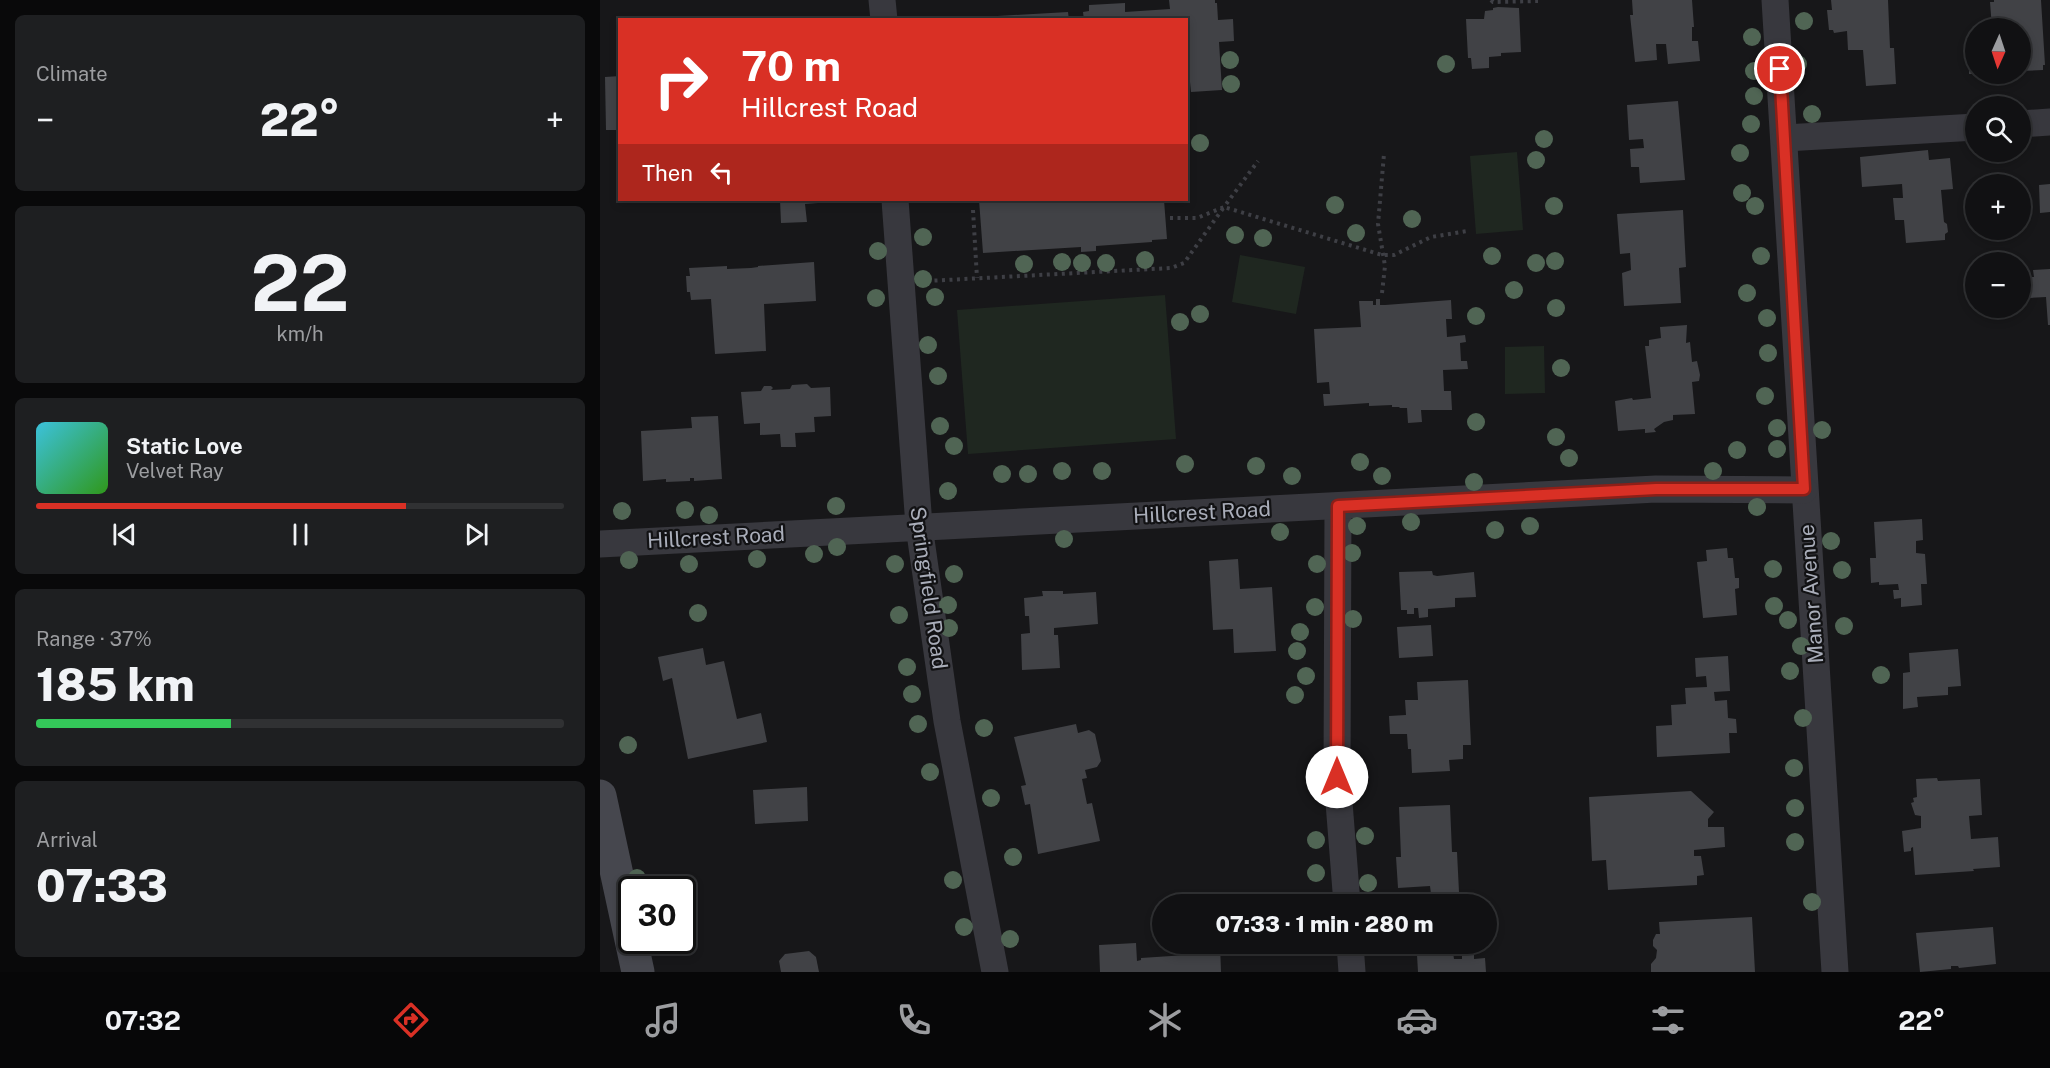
<!DOCTYPE html>
<meta charset="utf-8">
<style>
:root{--surface:#111113;--page:#1e1f21;--text:#f1f3f6;--muted:#9c9da0;--line:#303133;--accent:#d93025}
body{margin:0;font-family:"Public Sans",sans-serif;background:var(--page);color:var(--text);height:100vh;display:flex;flex-direction:column;font-size:22px;white-space:nowrap}
*{box-sizing:border-box;margin:0}
p{font-size:20px;color:var(--muted)}
.icon{flex:none;width:33px;height:33px;fill:none;stroke:currentColor;stroke-width:2;stroke-linecap:round;stroke-linejoin:round}
.map{position:relative;flex:1;overflow:hidden}
.drawer{display:flex;flex-direction:column;gap:15px;padding:15px;background:#09090a;width:600px}
.drawer>*{flex:none}
.guide{position:absolute;left:18px;top:18px;width:570px;height:183px;border-radius:0px;box-shadow:0 3px 9px #0003,0 0 0 2px var(--line);background:#d93025;color:#fff;overflow:hidden}
.needle{width:39px;rotate:183deg}
.controls{position:absolute;left:1365px;top:18px;display:grid;gap:12px}
.controls a{display:grid;place-items:center;width:66px;height:66px;border-radius:50%;background:var(--surface);box-shadow:0 3px 9px #0003,0 0 0 2px var(--line);font-size:30px}
.speed{position:absolute;left:18px;top:876px;display:flex;gap:12px;font-size:30px;font-weight:700;text-align:center}
.speed>*{display:grid;place-content:center;width:78px;height:78px;border-radius:50%;background:var(--surface);box-shadow:0 3px 9px #0003,0 0 0 2px var(--line);line-height:1}
.speed .limit{border:3px solid #111;border-radius:9px;background:#fff;color:#111}
.pin{position:absolute;display:grid;place-items:center;width:51px;height:51px;color:#fff;margin:-26px;border:3px solid #fff;border-radius:50%;box-shadow:0 2px 6px #0007}
.me{position:absolute;width:66px;margin:-33px;rotate:0deg;stroke-linejoin:round;filter:drop-shadow(0 0 4px #0008)}
.turn{display:flex;align-items:center;gap:21px;height:126px;padding:0 24px;font-size:27px}
.turn .icon{width:78px;height:78px;stroke-width:2.5}
.turn b{display:block;font-size:42px;line-height:51px}
.then{display:flex;align-items:center;height:57px;padding:0 24px;background:#0003;gap:12px;font-size:22px}
.big{font-size:45px;font-weight:800;line-height:1.1}
.drawer .widget{flex:1;display:flex;flex-direction:column;justify-content:center;gap:9px;min-width:0;padding:0 21px;border-radius:9px;background:var(--page)}
.drawer .dial{align-items:center;gap:0}
.dial b{font-size:78px;line-height:1}
.song{display:flex;align-items:center;gap:18px}
.cover{width:72px;height:72px;border-radius:9px;background:linear-gradient(135deg,hsl(190 70% 55%),hsl(110 70% 35%))}
.played{height:6px;border-radius:3px;background:linear-gradient(90deg,var(--accent) 70%,var(--line) 70%)}
.keys{display:flex;justify-content:space-around;direction:ltr}
.heat{display:flex;justify-content:space-between;align-items:center;font-size:33px;direction:ltr}
.charge{height:9px;border-radius:4px;background:linear-gradient(90deg,#34c759 37%,var(--line) 0)}
.trip{position:absolute;left:552px;top:894px;width:345px;height:60px;border-radius:30px;background:var(--surface);box-shadow:0 3px 9px #0003,0 0 0 2px var(--line);font-weight:800;line-height:60px;text-align:center}
.menu{display:flex;height:96px;justify-content:space-around;align-items:center;background:#070708;color:var(--muted)}
.menu .icon{width:42px;height:42px}
.menu .current{color:var(--accent)}
.menu b{font-size:27px;color:var(--text)}
main{display:flex;flex:1;min-height:0}
.map>svg:first-child{display:block}
.green{fill:#1f2720}
.building{fill:#414246}
.lines{fill:none;stroke-linecap:round;stroke-linejoin:round}
.path{stroke:#3e3f45;stroke-width:4;stroke-dasharray:3 4.5;stroke-linecap:butt}
.street{stroke:#38383e;stroke-width:27}
.secondary{stroke:#46474e;stroke-width:33}
.tree{fill:#506554}
.route-casing{stroke:#8d1f18;stroke-width:15}
.route{stroke:#d93025;stroke-width:10}
.labels{text-anchor:middle;dominant-baseline:central;stroke-width:4.5;stroke-linejoin:round;paint-order:stroke}
.street-label{font-size:21px;fill:#a9adb9;stroke:#121214}
</style>
<main>
<section class="drawer">
<div class="widget"><p>Climate</p>
<div class="heat"><a>−</a><b class="big">22°</b><a>+</a></div>
</div>
<div class="widget dial"><b>22</b><p>km/h</p></div>
<div class="widget">
<div class="song"><i class="cover"></i><div><b>Static Love</b><p>Velvet Ray</p></div></div>
<div class="played"></div>
<div class="keys"><svg class="icon" aria-label="previous" viewBox="0 0 24 24"><path d="M18 5L8 12l10 7zM5 5v14"/></svg><svg class="icon" aria-label="pause" viewBox="0 0 24 24"><path d="M8 5v14M16 5v14"/></svg><svg class="icon" aria-label="next" viewBox="0 0 24 24"><path d="M6 5l10 7-10 7zM19 5v14"/></svg></div>
</div>
<div class="widget"><p>Range · 37%</p><b class="big">185 km</b><div class="charge"></div></div>
<div class="widget"><p>Arrival</p><b class="big">07:33</b></div>
</section>
<div class="map">
<svg width="1450" height="972" viewBox="0 0 1450 972">
<rect width="100%" height="100%" fill="#171719"/>
<g class="green">
<path d="M917,152L923,230L876,234L870,156Z"/>
<path d="M640,255L705,267L696,314L632,302Z"/>
<path d="M565,295L576,439L368,454L357,310Z"/>
<path d="M944,346L945,393L905,394V347Z"/>
</g>
<g class="building">
<path d="M569,0H615V3H617L618,20L633,19L634,41L619,42L622,90L591,92L590,82H586V20H484L483,12L489,11V5L525,3V12L570,9Z"/>
<path d="M1032,0H1092L1094,27H1092V41H1098L1100,61L1068,64L1066,44H1056L1057,60L1035,62L1030,15H1033Z"/>
<path d="M1231,0H1288L1290,48H1294L1296,84L1266,86L1263,50H1248L1247,31L1234,33L1233,30H1229L1227,10H1232Z"/>
<path d="M1394,0H1441L1445,65H1443V70L1420,71V28H1392L1390,2H1394Z"/>
<path d="M898,7L919,8L921,52L901,53V56L889,57V68L872,69L871,58H868L866,19H884L885,11L893,10V8Z"/>
<path d="M468,12L469,20H381V17Z"/>
<path d="M1376,39V74H1369V67H1367L1365,40Z"/>
<path d="M20,76V130H6L5,77Z"/>
<path d="M1078,101L1085,180L1040,183L1039,167H1031L1030,149L1044,148L1043,139L1029,140L1027,105Z"/>
<path d="M1328,150L1329,160L1350,158L1353,189L1341,190L1344,222L1347,224L1348,232L1345,234V240L1306,243L1304,220H1295L1293,198H1303L1302,184L1262,187L1260,157Z"/>
<path d="M1450,184V212L1440,213L1439,185Z"/>
<path d="M180,200H218V203L205,204L207,222L181,223Z"/>
<path d="M379,200H564L567,239L552,240V242L496,246V251L481,252V247L383,253Z"/>
<path d="M1083,210L1086,267L1079,268L1081,303L1024,306L1022,273L1031,270L1030,253L1020,254L1017,214Z"/>
<path d="M214,262L216,301L164,304L166,351L115,354L111,299L91,300L90,292H87L86,276H90L89,268L127,266V269L151,268L158,267V266Z"/>
<path d="M1450,269V325H1448L1446,297L1429,298L1428,277H1434L1433,270Z"/>
<path d="M776,299H780V305H785L851,300L852,319H846L847,337L865,335L866,342L860,343L861,361H867L868,369L843,370L844,391H851L852,410H821L822,422L808,423L807,408H799L800,407H792V405L769,406V403L724,406L723,394H730L729,382L717,383L714,329L761,327L759,301H773V305H776Z"/>
<path d="M1087,325L1086,343L1090,342L1092,362L1097,361L1100,375L1099,381L1092,382L1095,414L1073,415V420L1064,422L1054,429L1056,432L1045,433V429L1018,431L1015,401L1032,398L1033,400L1051,398L1045,346H1049V340L1061,338L1060,327Z"/>
<path d="M207,384L211,388L230,387L231,416L214,417L215,432L195,433L196,447H181L180,434L160,435V423L144,424L141,392L161,391L164,386H171L173,388L171,390L190,389L192,385Z"/>
<path d="M118,416L122,479L94,481V478H90V481L66,482V479L43,481L41,431L92,428L91,417Z"/>
<path d="M1322,519L1323,540L1316,541V553L1325,554L1327,584H1321L1322,605L1301,607V598L1294,599L1293,590H1299L1298,584L1279,585V582L1271,583L1270,558H1276L1274,522Z"/>
<path d="M1127,548L1128,558H1133L1135,578H1139V588L1135,589L1137,615L1103,618L1097,562L1107,561L1106,550Z"/>
<path d="M638,559L640,589L672,587L676,651L634,653L633,629L613,630L609,561Z"/>
<path d="M832,571L833,575L837,576L874,572L876,597L855,598V607L828,609V617L819,618L818,608H814V614H807V610H801L799,572Z"/>
<path d="M442,591H463V594L496,592L498,624L454,628V635H458L460,668L422,670L421,634L430,633L429,616H425L424,598L443,596Z"/>
<path d="M831,625L833,656L799,658L797,627Z"/>
<path d="M103,648L106,665L124,661L137,719L161,713L167,742L88,759L72,678L63,681L58,657Z"/>
<path d="M1358,649L1361,686L1348,687V695L1317,697L1318,707L1303,709V673L1310,672L1309,653Z"/>
<path d="M1128,656L1130,691L1114,692L1115,701L1127,700L1128,718L1136,719L1137,733H1129L1130,753L1057,757L1056,726L1072,725L1071,705L1086,704L1085,688L1107,687L1106,676L1096,677L1095,658Z"/>
<path d="M868,680L871,745H863V759L849,760L850,771L812,773L811,749H808L807,734H790L789,716L806,715L805,700H818L817,682Z"/>
<path d="M476,724L478,733L489,730L495,734L501,761L497,767L485,770L487,778L482,779L487,804L492,803L500,841L438,854L430,804L425,805L421,786L426,785L414,737Z"/>
<path d="M1337,778L1338,781L1380,779L1382,815L1369,816L1371,839L1398,837L1400,867L1373,869L1374,871L1315,875L1313,847L1311,848V851L1304,852L1302,831L1321,828V816L1315,815L1311,803L1314,802L1313,798L1317,797L1316,779Z"/>
<path d="M207,787L208,821L155,824L153,790Z"/>
<path d="M1091,791L1114,812L1108,819V827H1124L1125,847L1094,850V856H1101L1104,875L1097,876V885L1008,890L1006,860L992,861L989,797Z"/>
<path d="M850,805L852,852H857L859,892L831,894L830,886L798,888L796,857H801L799,807Z"/>
<path d="M1152,917L1155,972H1051V964L1056,958L1057,950L1053,946V940L1056,934H1060L1059,922Z"/>
<path d="M1393,927L1396,964L1359,968L1358,966H1351V969L1320,972L1316,933Z"/>
<path d="M536,943L537,961L541,960V958L601,954L600,944H620L621,972H500L499,945Z"/>
<path d="M209,951L216,957L219,972H181L179,961L185,954Z"/>
<path d="M853,952L854,959H862V953L874,952V959L885,958L886,972H818L817,955Z"/>
</g>
<g class="lines">
<g class="path">
<path d="M891,0L893,2L938,1"/>
<path d="M373,210L377,278"/>
<path d="M570,218H597L624,207L658,161"/>
<path d="M327,281L571,268L584,263L624,207L782,255H794L831,237L867,231"/>
<path d="M782,293L785,266L778,224L784,154"/>
</g>
<g class="street">
<path d="M282,0L284,20"/>
<path d="M1175,0L1235,972"/>
<path d="M1420,124L1450,122"/>
<path d="M1185,138L1376,127"/>
<path d="M295,200L319,526L347,721L395,972"/>
<path d="M738,506L737,777L747,904"/>
<path d="M0,544L1056,489L1204,490"/>
<path d="M750,944L752,972"/>
</g>
<path class="secondary" d="M0,796L38,972"/>
</g>
<g class="tree">
<circle cx="1204" cy="21" r="9"/>
<circle cx="1152" cy="37" r="9"/>
<circle cx="630" cy="60" r="9"/>
<circle cx="846" cy="64" r="9"/>
<circle cx="1198" cy="64" r="9"/>
<circle cx="1154" cy="71" r="9"/>
<circle cx="631" cy="84" r="9"/>
<circle cx="1154" cy="96" r="9"/>
<circle cx="1212" cy="114" r="9"/>
<circle cx="1151" cy="124" r="9"/>
<circle cx="944" cy="139" r="9"/>
<circle cx="600" cy="143" r="9"/>
<circle cx="1140" cy="153" r="9"/>
<circle cx="936" cy="160" r="9"/>
<circle cx="1142" cy="193" r="9"/>
<circle cx="735" cy="205" r="9"/>
<circle cx="954" cy="206" r="9"/>
<circle cx="1155" cy="206" r="9"/>
<circle cx="812" cy="219" r="9"/>
<circle cx="756" cy="233" r="9"/>
<circle cx="635" cy="235" r="9"/>
<circle cx="323" cy="237" r="9"/>
<circle cx="663" cy="238" r="9"/>
<circle cx="278" cy="251" r="9"/>
<circle cx="892" cy="256" r="9"/>
<circle cx="1161" cy="256" r="9"/>
<circle cx="545" cy="260" r="9"/>
<circle cx="955" cy="261" r="9"/>
<circle cx="462" cy="262" r="9"/>
<circle cx="482" cy="263" r="9"/>
<circle cx="506" cy="263" r="9"/>
<circle cx="936" cy="263" r="9"/>
<circle cx="424" cy="264" r="9"/>
<circle cx="323" cy="279" r="9"/>
<circle cx="914" cy="290" r="9"/>
<circle cx="1147" cy="293" r="9"/>
<circle cx="335" cy="297" r="9"/>
<circle cx="276" cy="298" r="9"/>
<circle cx="956" cy="308" r="9"/>
<circle cx="600" cy="314" r="9"/>
<circle cx="876" cy="316" r="9"/>
<circle cx="1167" cy="318" r="9"/>
<circle cx="580" cy="322" r="9"/>
<circle cx="328" cy="345" r="9"/>
<circle cx="1168" cy="353" r="9"/>
<circle cx="961" cy="368" r="9"/>
<circle cx="338" cy="376" r="9"/>
<circle cx="1165" cy="396" r="9"/>
<circle cx="876" cy="422" r="9"/>
<circle cx="340" cy="426" r="9"/>
<circle cx="1177" cy="428" r="9"/>
<circle cx="1222" cy="430" r="9"/>
<circle cx="956" cy="437" r="9"/>
<circle cx="354" cy="446" r="9"/>
<circle cx="1177" cy="449" r="9"/>
<circle cx="1137" cy="450" r="9"/>
<circle cx="969" cy="458" r="9"/>
<circle cx="760" cy="462" r="9"/>
<circle cx="585" cy="464" r="9"/>
<circle cx="656" cy="466" r="9"/>
<circle cx="462" cy="471" r="9"/>
<circle cx="502" cy="471" r="9"/>
<circle cx="1113" cy="471" r="9"/>
<circle cx="402" cy="474" r="9"/>
<circle cx="428" cy="474" r="9"/>
<circle cx="692" cy="476" r="9"/>
<circle cx="782" cy="476" r="9"/>
<circle cx="874" cy="482" r="9"/>
<circle cx="348" cy="491" r="9"/>
<circle cx="236" cy="506" r="9"/>
<circle cx="1157" cy="507" r="9"/>
<circle cx="85" cy="510" r="9"/>
<circle cx="22" cy="511" r="9"/>
<circle cx="109" cy="515" r="9"/>
<circle cx="811" cy="522" r="9"/>
<circle cx="757" cy="526" r="9"/>
<circle cx="930" cy="526" r="9"/>
<circle cx="895" cy="530" r="9"/>
<circle cx="680" cy="532" r="9"/>
<circle cx="464" cy="539" r="9"/>
<circle cx="1231" cy="541" r="9"/>
<circle cx="237" cy="547" r="9"/>
<circle cx="752" cy="553" r="9"/>
<circle cx="214" cy="554" r="9"/>
<circle cx="157" cy="559" r="9"/>
<circle cx="29" cy="560" r="9"/>
<circle cx="89" cy="564" r="9"/>
<circle cx="295" cy="564" r="9"/>
<circle cx="717" cy="564" r="9"/>
<circle cx="1173" cy="569" r="9"/>
<circle cx="1242" cy="570" r="9"/>
<circle cx="354" cy="574" r="9"/>
<circle cx="348" cy="605" r="9"/>
<circle cx="1174" cy="606" r="9"/>
<circle cx="715" cy="607" r="9"/>
<circle cx="98" cy="613" r="9"/>
<circle cx="299" cy="615" r="9"/>
<circle cx="753" cy="619" r="9"/>
<circle cx="1188" cy="620" r="9"/>
<circle cx="1244" cy="626" r="9"/>
<circle cx="349" cy="628" r="9"/>
<circle cx="700" cy="632" r="9"/>
<circle cx="1201" cy="646" r="9"/>
<circle cx="697" cy="651" r="9"/>
<circle cx="307" cy="667" r="9"/>
<circle cx="1190" cy="671" r="9"/>
<circle cx="1281" cy="675" r="9"/>
<circle cx="706" cy="676" r="9"/>
<circle cx="312" cy="694" r="9"/>
<circle cx="695" cy="695" r="9"/>
<circle cx="1203" cy="718" r="9"/>
<circle cx="318" cy="724" r="9"/>
<circle cx="384" cy="728" r="9"/>
<circle cx="28" cy="745" r="9"/>
<circle cx="1194" cy="768" r="9"/>
<circle cx="330" cy="772" r="9"/>
<circle cx="391" cy="798" r="9"/>
<circle cx="1195" cy="808" r="9"/>
<circle cx="765" cy="836" r="9"/>
<circle cx="716" cy="840" r="9"/>
<circle cx="1195" cy="842" r="9"/>
<circle cx="413" cy="857" r="9"/>
<circle cx="716" cy="873" r="9"/>
<circle cx="37" cy="878" r="9"/>
<circle cx="353" cy="880" r="9"/>
<circle cx="768" cy="883" r="9"/>
<circle cx="1212" cy="902" r="9"/>
<circle cx="364" cy="927" r="9"/>
<circle cx="410" cy="939" r="9"/>
</g>
<g class="lines">
<g class="route-casing">
<path id="route" d="M737,777L738,506L1056,489H1204L1180,69"/>
</g>
<use href="#route" class="route"/>
</g>
<g class="labels">
<g class="street-label">
<text transform="translate(602 512) rotate(-3)">Hillcrest Road</text>
<text transform="translate(116 537) rotate(-3)">Hillcrest Road</text>
<text transform="translate(329 588) rotate(82)">Springfield Road</text>
<text transform="translate(1211 594) rotate(-94)">Manor Avenue</text>
</g>
</g>
</svg>
<div class="controls">
<a><svg class="needle" viewBox="-14 -14 28 28"><path d="M0-13l5 13h-10z" fill="#e53935"/><path d="M0 13l5-13h-10z" fill="#9c9da0"/></svg></a>
<a><svg class="icon" aria-label="search" viewBox="0 0 24 24"><circle cx="10" cy="10" r="6"/><path d="M15 15l6 6"/></svg></a>
<a>+</a>
<a>−</a>
</div>
<div class="speed"><div class="limit">30</div></div>
<div class="pin" style="left:1180px;top:69px;background:#d93025"><svg class="icon" aria-label="arrive" viewBox="0 0 24 24"><path d="M6 21V4h12l-3 4 3 4H6"/></svg></div>
<svg class="me" style="left:737px;top:777px" viewBox="-20 -20 40 40"><circle r="19" fill="#fff"/><path d="M0-13L10 11 0 6-10 11z" fill="#d93025"/></svg>
<div class="trip">07:33 · 1 min · 280 m</div>
<div class="guide">
<div class="turn"><svg class="icon" aria-label="right" viewBox="0 0 24 24"><path d="M7 20v-9h11M14 6l5 5-5 5"/></svg><div><b>70 m</b>Hillcrest Road</div></div>
<div class="then">Then<svg class="icon" aria-label="left" viewBox="0 0 24 24"><path d="M17 20v-9H6M10 6l-5 5 5 5"/></svg></div>
</div>
</div>
</main>
<nav class="menu">
<b>07:32</b>
<svg class="icon current" aria-label="directions" viewBox="0 0 24 24"><path d="M12 3l9 9-9 9-9-9zM9 14v-3h6M13 9l2 2-2 2"/></svg>
<svg class="icon" aria-label="music" viewBox="0 0 24 24"><path d="M9 18V5l10-2v13"/><circle cx="6" cy="18" r="3"/><circle cx="16" cy="16" r="3"/></svg>
<svg class="icon" aria-label="phone" viewBox="0 0 24 24"><path d="M5 4h4l2 5-3 2q2 4 5 5l2-3 5 2v4C11 20 4 13 5 4z"/></svg>
<svg class="icon" aria-label="climate" viewBox="0 0 24 24"><path d="M12 3v18M4 7l16 10M4 17L20 7"/></svg>
<svg class="icon" aria-label="car" viewBox="0 0 24 24"><path d="M5 17H2v-5l4-1 3-4h7l3 4 3 1v5h-3M9 17h6M6 11h13"/><circle cx="7" cy="17" r="2"/><circle cx="17" cy="17" r="2"/></svg>
<svg class="icon" aria-label="filters" viewBox="0 0 24 24"><path d="M4 7h16M4 17h16"/><circle cx="9" cy="7" r="2"/><circle cx="15" cy="17" r="2"/></svg>
<b>22°</b>
</nav>
